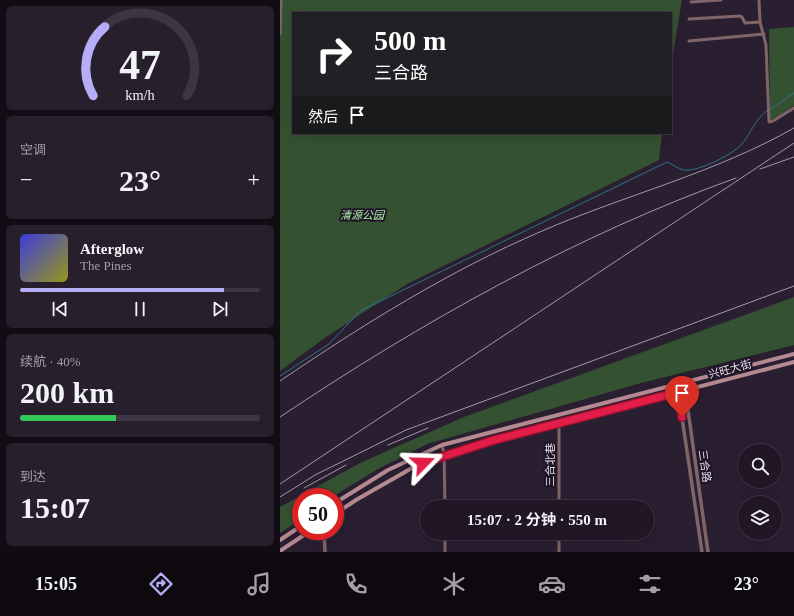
<!DOCTYPE html>
<html lang="zh">
<meta charset="utf-8">
<style>
:root{--surface:#201625;--page:#281f2d;--text:#f1f3f6;--muted:#a29fa7;--line:#3d3542;--accent:#b6acf8}
body{margin:0;font-family:"Times New Roman","Noto Sans SC",serif;background:var(--page);color:var(--text);height:100vh;display:flex;flex-direction:column;font-size:15px;white-space:nowrap}
*{box-sizing:border-box;margin:0}
p{font-size:13px;color:var(--muted)}
.icon{flex:none;width:22px;height:22px;fill:none;stroke:currentColor;stroke-width:2;stroke-linecap:round;stroke-linejoin:round}
.map{position:relative;flex:1;overflow:hidden}
.panel{display:flex;flex-direction:column;gap:6px;padding:6px;background:#120c14;width:280px}
.panel>*{flex:none}
.banner{position:absolute;left:12px;top:12px;width:380px;height:122px;border-radius:0px;box-shadow:0 4px 16px #0002,0 0 0 1px var(--line);background:#202124;color:#fff;overflow:hidden}
.buttons{position:absolute;left:458px;top:444px;display:grid;gap:8px}
.buttons a{display:grid;place-items:center;width:44px;height:44px;border-radius:50%;background:var(--surface);box-shadow:0 4px 16px #0002,0 0 0 1px var(--line);font-size:20px}
.speed{position:absolute;left:12px;top:488px;display:flex;gap:8px;font-size:20px;font-weight:700;text-align:center}
.speed>*{display:grid;place-content:center;width:52px;height:52px;border-radius:50%;background:var(--surface);box-shadow:0 4px 16px #0002,0 0 0 1px var(--line);line-height:1}
.speed .limit{border:6px solid #d22;background:#fff;color:#111}
.pin{position:absolute;display:grid;place-items:center;width:34px;height:34px;color:#fff;margin:-41px -17px;border-radius:50% 50% 50% 0;rotate:-45deg;box-shadow:0 0 4px #0007}
.pin .icon{rotate:45deg}
.me{position:absolute;width:44px;margin:-22px;rotate:68deg;stroke-linejoin:round;filter:drop-shadow(0 0 3px #0008)}
.turn{display:flex;align-items:center;gap:14px;height:84px;padding:0 16px;font-size:18px}
.turn .icon{width:52px;height:52px;stroke-width:2.5}
.turn b{display:block;font-size:28px;line-height:34px}
.then{display:flex;align-items:center;height:38px;padding:0 16px;background:#0003;gap:8px;font-size:15px}
.big{font-size:30px;font-weight:700;line-height:1.1}
.panel .widget{flex:1;display:flex;flex-direction:column;justify-content:center;gap:6px;min-width:0;padding:0 14px;border-radius:6px;background:var(--page)}
.panel .dial{align-items:center;gap:0}
.dial svg{height:104px;overflow:visible;fill:none;stroke:var(--line);stroke-width:7;stroke-linecap:round;text-anchor:middle}
.dial text{fill:var(--text);stroke:none}
.song{display:flex;align-items:center;gap:12px}
.cover{width:48px;height:48px;border-radius:6px;background:linear-gradient(135deg,hsl(240 70% 55%),hsl(60 70% 35%))}
.played{height:4px;border-radius:2px;background:linear-gradient(90deg,var(--accent) 85%,var(--line) 85%)}
.keys{display:flex;justify-content:space-around;direction:ltr}
.heat{display:flex;justify-content:space-between;align-items:center;font-size:22px;direction:ltr}
.charge{height:6px;border-radius:3px;background:linear-gradient(90deg,#34c759 40%,var(--line) 0)}
.trip{position:absolute;left:140px;top:500px;width:234px;height:40px;border-radius:20px;background:var(--surface);box-shadow:0 4px 16px #0002,0 0 0 1px var(--line);font-weight:700;line-height:40px;text-align:center}
.dock{display:flex;height:64px;justify-content:space-around;align-items:center;background:#0d090f;color:var(--muted)}
.dock .icon{width:28px;height:28px}
.dock .selected{color:var(--accent)}
.dock b{font-size:18px;color:var(--text)}
main{display:flex;flex:1;min-height:0}
.map>svg:first-child{display:block}
.green{fill:#345231}
.lines{fill:none;stroke-linecap:round;stroke-linejoin:round}
.stream{stroke:#31738c;stroke-width:1}
.minor{stroke:#806568;stroke-width:3}
.tertiary{stroke:#806568;stroke-width:3.5}
.secondary{stroke:#b48a90;stroke-width:4}
.rail{stroke:#a299a8;stroke-width:1}
.route-casing{stroke:#92132f;stroke-width:10}
.route{stroke:#e11d48;stroke-width:7}
.labels{text-anchor:middle;dominant-baseline:central;stroke-width:4;stroke-linejoin:round;paint-order:stroke}
.park-label{font-size:11px;font-style:italic;fill:#ace8a7;stroke:#201527}
.street-label{font-size:11px;fill:#e5deea;stroke:#201527}
</style>
<main>
<section class="panel">
<div class="widget dial"><svg viewBox="0 0 100 80">
<path d="M14 69A42 42 0 1 1 86 69"/>
<path d="M14 69A42 42 0 0 1 23 16" stroke="#b6acf8"/>
<text x="50" y="56" font-size="32" font-weight="700">47</text>
<text x="50" y="72" font-size="11">km/h</text>
</svg></div>
<div class="widget"><p>空调</p>
<div class="heat"><a>−</a><b class="big">23°</b><a>+</a></div>
</div>
<div class="widget">
<div class="song"><i class="cover"></i><div><b>Afterglow</b><p>The Pines</p></div></div>
<div class="played"></div>
<div class="keys"><svg class="icon" aria-label="previous" viewBox="0 0 24 24"><path d="M18 5L8 12l10 7zM5 5v14"/></svg><svg class="icon" aria-label="pause" viewBox="0 0 24 24"><path d="M8 5v14M16 5v14"/></svg><svg class="icon" aria-label="next" viewBox="0 0 24 24"><path d="M6 5l10 7-10 7zM19 5v14"/></svg></div>
</div>
<div class="widget"><p>续航 · 40%</p><b class="big">200 km</b><div class="charge"></div></div>
<div class="widget"><p>到达</p><b class="big">15:07</b></div>
</section>
<div class="map">
<svg width="514" height="552" viewBox="0 0 514 552">
<rect width="100%" height="100%" fill="#2a1e31"/>
<g class="green">
<path d="M0,0H402L391,65V13H13V133H382L379,160L127,284L46,337L0,371Z"/>
<path d="M514,27V106L490,121L489,29Z"/>
<path d="M514,297V345L361,383L147,444L98,469L52,497H21V519L0,533V507L80,463L184,417Z"/>
</g>
<g class="lines">
<g class="stream">
<path d="M490,109L514,93"/>
<path d="M0,376L49,344L80,311L387,162C392,164 398,169 404,170C418,172 452,155 462,144C471,133 475,119 488,110"/>
</g>
<g class="minor">
<path d="M479,0L480,22L486,45L489,122L493,121L514,108"/>
<path d="M411,2L441,0"/>
<path d="M409,19L460,16L462,17L465,23L480,22"/>
<path d="M0,34L1,0"/>
<path d="M409,41L484,34"/>
<path d="M279,423V507"/>
<path d="M162,445L164,454L165,507"/>
<path d="M165,533V552"/>
<path d="M279,533V552"/>
</g>
<g class="tertiary">
<path d="M404,382L428,552"/>
<path d="M397,384L422,552"/>
<path d="M44,531L45,552"/>
</g>
<g class="secondary">
<path d="M55,503L108,470L162,445L514,354"/>
<path d="M55,514L76,500L132,468L164,454L214,440L514,362"/>
<path d="M0,540L21,526"/>
<path d="M0,551L30,531"/>
</g>
<g class="rail">
<path d="M480,169L514,157"/>
<path d="M0,381C84,324 169,271 262,231C345,195 435,173 514,128"/>
<path d="M0,417C140,323 297,235 456,178"/>
<path d="M108,445L148,428"/>
<path d="M0,484L514,143"/>
<path d="M24,488L66,465"/>
<path d="M0,497L35,475L126,430L514,286"/>
</g>
</g>
<g class="lines">
<g class="route-casing">
<path id="route" d="M143,463L214,440L399,392L402,417"/>
</g>
<use href="#route" class="route"/>
</g>
<g class="labels">
<g class="park-label">
<text x="82" y="215">清源公园</text>
</g>
<g class="street-label">
<text transform="translate(450 369) rotate(-15)">兴旺大街</text>
<text transform="translate(270 465) rotate(-90)">三合北巷</text>
<text transform="translate(425 466) rotate(82)">三合路</text>
</g>
</g>
</svg>
<div class="buttons">
<a><svg class="icon" aria-label="search" viewBox="0 0 24 24"><circle cx="10" cy="10" r="6"/><path d="M15 15l6 6"/></svg></a>
<a><svg class="icon" aria-label="layers" viewBox="0 0 24 24"><path d="M12 4l9 5-9 5-9-5zM3 14l9 5 9-5"/></svg></a>
</div>
<div class="speed"><div class="limit">50</div></div>
<div class="pin" style="left:402px;top:417px;background:#d93025"><svg class="icon" aria-label="arrive" viewBox="0 0 24 24"><path d="M6 21V4h12l-3 4 3 4H6"/></svg></div>
<svg class="me" style="left:143px;top:463px" viewBox="-20 -20 40 40"><path d="M0-17L14 15 0 8-14 15z" fill="#e11d48" stroke="#fff" stroke-width="4"/></svg>
<div class="trip">15:07 · 2 分钟 · 550 m</div>
<div class="banner">
<div class="turn"><svg class="icon" aria-label="right" viewBox="0 0 24 24"><path d="M7 20v-9h11M14 6l5 5-5 5"/></svg><div><b>500 m</b>三合路</div></div>
<div class="then">然后<svg class="icon" aria-label="arrive" viewBox="0 0 24 24"><path d="M6 21V4h12l-3 4 3 4H6"/></svg></div>
</div>
</div>
</main>
<nav class="dock">
<b>15:05</b>
<svg class="icon selected" aria-label="directions" viewBox="0 0 24 24"><path d="M12 3l9 9-9 9-9-9zM9 14v-3h6M13 9l2 2-2 2"/></svg>
<svg class="icon" aria-label="music" viewBox="0 0 24 24"><path d="M9 18V5l10-2v13"/><circle cx="6" cy="18" r="3"/><circle cx="16" cy="16" r="3"/></svg>
<svg class="icon" aria-label="phone" viewBox="0 0 24 24"><path d="M5 4h4l2 5-3 2q2 4 5 5l2-3 5 2v4C11 20 4 13 5 4z"/></svg>
<svg class="icon" aria-label="climate" viewBox="0 0 24 24"><path d="M12 3v18M4 7l16 10M4 17L20 7"/></svg>
<svg class="icon" aria-label="car" viewBox="0 0 24 24"><path d="M5 17H2v-5l4-1 3-4h7l3 4 3 1v5h-3M9 17h6M6 11h13"/><circle cx="7" cy="17" r="2"/><circle cx="17" cy="17" r="2"/></svg>
<svg class="icon" aria-label="filters" viewBox="0 0 24 24"><path d="M4 7h16M4 17h16"/><circle cx="9" cy="7" r="2"/><circle cx="15" cy="17" r="2"/></svg>
<b>23°</b>
</nav>
